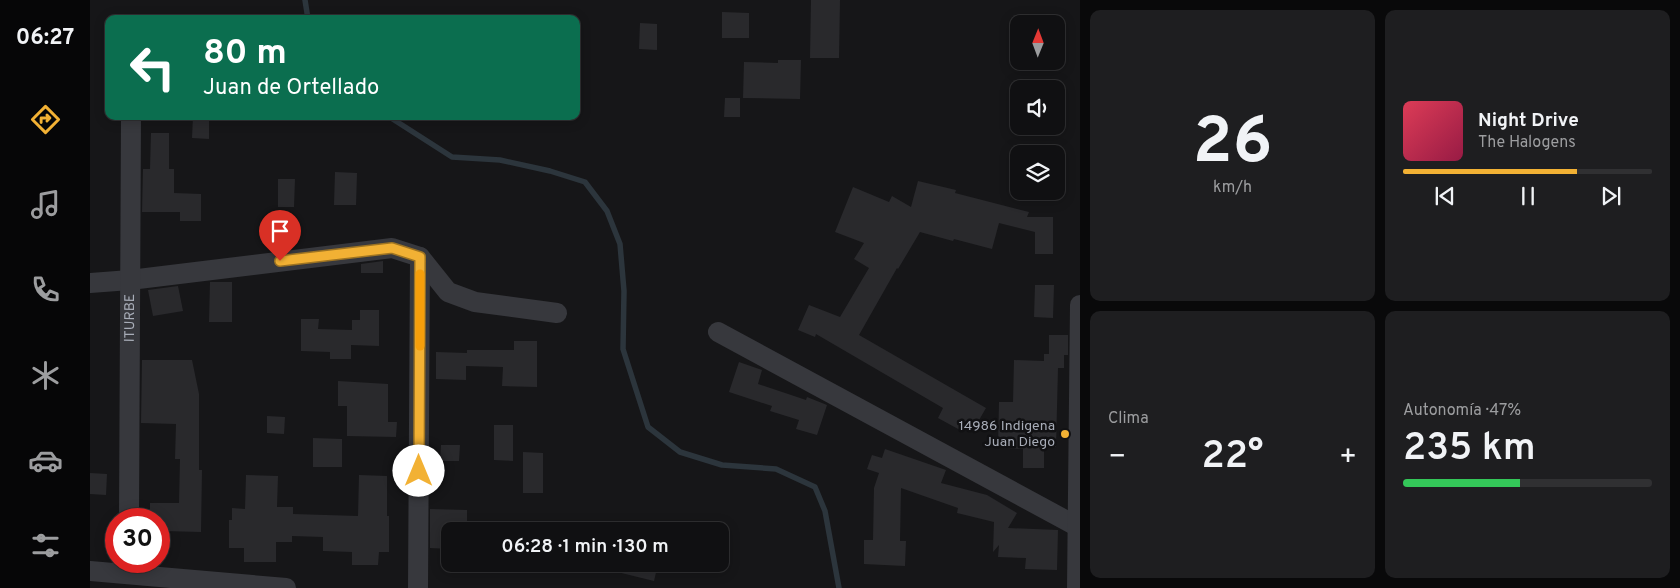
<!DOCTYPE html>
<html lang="es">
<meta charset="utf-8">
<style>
:root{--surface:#101012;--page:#1e1e20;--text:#f1f3f6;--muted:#9c9d9f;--line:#303032;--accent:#f2b134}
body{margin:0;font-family:Overpass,sans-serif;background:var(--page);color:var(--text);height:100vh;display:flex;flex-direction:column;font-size:19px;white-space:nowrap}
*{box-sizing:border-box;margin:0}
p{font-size:16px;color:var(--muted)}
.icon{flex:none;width:28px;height:28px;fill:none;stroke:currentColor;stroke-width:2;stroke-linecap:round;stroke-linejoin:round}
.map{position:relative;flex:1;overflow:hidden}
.panel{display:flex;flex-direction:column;gap:10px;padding:10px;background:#09090a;width:600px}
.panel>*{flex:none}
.banner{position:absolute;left:15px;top:15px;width:475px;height:105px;border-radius:10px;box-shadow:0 2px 12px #0003,0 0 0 1px var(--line);background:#0b6e4f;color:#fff;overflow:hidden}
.needle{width:32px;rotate:1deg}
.fabs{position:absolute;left:920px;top:15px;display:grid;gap:10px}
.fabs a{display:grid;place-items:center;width:55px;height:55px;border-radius:10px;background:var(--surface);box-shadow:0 2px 12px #0003,0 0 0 1px var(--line);font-size:25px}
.speed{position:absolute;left:15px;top:508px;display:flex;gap:10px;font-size:25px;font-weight:700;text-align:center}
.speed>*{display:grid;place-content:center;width:65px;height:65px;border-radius:50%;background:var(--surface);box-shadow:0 2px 12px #0003,0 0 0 1px var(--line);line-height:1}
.speed .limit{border:8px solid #d22;background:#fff;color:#111}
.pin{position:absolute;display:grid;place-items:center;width:42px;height:42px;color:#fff;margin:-51px -21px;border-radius:50% 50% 50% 0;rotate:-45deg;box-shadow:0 0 5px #0007}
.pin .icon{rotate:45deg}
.me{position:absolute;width:55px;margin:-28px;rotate:0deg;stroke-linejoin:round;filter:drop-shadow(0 0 4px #0008)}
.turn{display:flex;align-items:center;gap:18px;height:105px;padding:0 15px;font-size:22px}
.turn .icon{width:65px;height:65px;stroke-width:2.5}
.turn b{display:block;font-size:35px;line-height:42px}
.big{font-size:38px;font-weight:600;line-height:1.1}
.panel .widget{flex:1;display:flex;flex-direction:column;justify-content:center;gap:8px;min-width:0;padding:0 18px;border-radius:10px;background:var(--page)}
.panel .dial{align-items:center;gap:0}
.dial b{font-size:65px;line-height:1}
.song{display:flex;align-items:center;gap:15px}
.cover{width:60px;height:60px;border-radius:8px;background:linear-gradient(135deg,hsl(350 70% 55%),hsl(340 70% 35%))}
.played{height:5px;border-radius:2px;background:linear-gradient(90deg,var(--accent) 70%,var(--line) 70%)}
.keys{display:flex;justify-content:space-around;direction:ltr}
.heat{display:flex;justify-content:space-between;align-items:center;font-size:28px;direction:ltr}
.charge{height:8px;border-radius:4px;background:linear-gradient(90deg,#34c759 47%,var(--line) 0)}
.panel .tiles{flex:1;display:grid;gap:10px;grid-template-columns:repeat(2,1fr)}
.trip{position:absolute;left:351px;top:522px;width:288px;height:50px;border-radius:10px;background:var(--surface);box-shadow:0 2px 12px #0003,0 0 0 1px var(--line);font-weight:600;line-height:50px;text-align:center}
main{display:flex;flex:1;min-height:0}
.dock{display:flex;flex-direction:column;width:90px;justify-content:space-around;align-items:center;background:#060607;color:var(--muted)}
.dock .icon{width:35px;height:35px}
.dock .active{color:var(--accent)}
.dock b{font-size:22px;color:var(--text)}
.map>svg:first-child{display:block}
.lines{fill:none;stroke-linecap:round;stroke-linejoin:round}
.stream{stroke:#2c353c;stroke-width:5.5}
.building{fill:#29292c}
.minor{stroke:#37383d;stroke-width:20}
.route-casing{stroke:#9d7322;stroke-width:12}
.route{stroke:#f2b134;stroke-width:9}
.slow{stroke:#f59e0b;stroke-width:9}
.poi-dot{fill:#f2b134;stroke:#111113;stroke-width:2}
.labels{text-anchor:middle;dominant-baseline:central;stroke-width:5;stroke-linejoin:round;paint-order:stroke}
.street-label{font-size:14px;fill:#a8adb8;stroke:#111113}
.poi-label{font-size:14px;fill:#a8adb8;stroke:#111113;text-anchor:end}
</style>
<main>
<nav class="dock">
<b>06:27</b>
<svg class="icon active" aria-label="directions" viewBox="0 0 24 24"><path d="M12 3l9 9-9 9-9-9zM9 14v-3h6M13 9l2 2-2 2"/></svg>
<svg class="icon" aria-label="music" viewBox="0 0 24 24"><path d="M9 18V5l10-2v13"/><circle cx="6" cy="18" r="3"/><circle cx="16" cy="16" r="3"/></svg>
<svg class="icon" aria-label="phone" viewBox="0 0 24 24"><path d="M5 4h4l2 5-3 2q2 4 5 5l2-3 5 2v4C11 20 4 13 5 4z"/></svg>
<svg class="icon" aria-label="climate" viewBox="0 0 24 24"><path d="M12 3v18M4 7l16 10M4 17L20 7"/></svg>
<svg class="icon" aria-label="car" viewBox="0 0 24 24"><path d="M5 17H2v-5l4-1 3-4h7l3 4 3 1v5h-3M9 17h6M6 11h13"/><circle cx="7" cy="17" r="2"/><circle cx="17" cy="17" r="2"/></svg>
<svg class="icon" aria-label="filters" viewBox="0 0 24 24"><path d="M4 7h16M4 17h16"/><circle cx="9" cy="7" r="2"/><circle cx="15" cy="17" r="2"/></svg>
</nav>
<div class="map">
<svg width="990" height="588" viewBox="0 0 990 588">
<rect width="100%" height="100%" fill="#161618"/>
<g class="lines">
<g class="stream">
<path d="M215,0L218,19"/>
<path d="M298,116L362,157L410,160L460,171L495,182L517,211L530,244L534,291L533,349L558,427L590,452L632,465L686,469L725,487L735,511L749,588"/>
</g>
</g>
<g class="building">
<path d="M721,0H750L749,58H720Z"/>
<path d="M632,12L659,13V38H632Z"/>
<path d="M550,23L567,24V50L549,49Z"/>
<path d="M688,60H711L710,99L653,98L654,62L688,63Z"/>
<path d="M635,98H650V117H634Z"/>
<path d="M103,116H119V139L102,138Z"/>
<path d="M61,133H79V169H84V193L111,194V221H90V212H52L53,169H60Z"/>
<path d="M245,172L267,173L266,205H244Z"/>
<path d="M188,179H205L204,207H188Z"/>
<path d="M828,181L866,190L865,193L939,212L937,217H963V254H945V232L909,223L902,249L864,239L863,241L830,232L808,269L807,268L769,335L896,408L885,427L875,421L870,430L848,418L853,408L726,334L725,337L708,330L719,305L750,317L779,268L764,259L774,243L745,232L763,187L799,202L802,196L821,207Z"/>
<path d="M293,261V273H271V264Z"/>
<path d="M120,282H142V322H119Z"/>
<path d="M945,285H964L963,318L944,317Z"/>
<path d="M88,286L93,311L63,316L58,290Z"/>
<path d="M270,310H289V346L261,345V359H240V352L211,351V319H229L228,329L262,330V320H270Z"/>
<path d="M959,335H978V355H974V368H968L966,447H954V468H933V449L908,448L909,402H923L924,360L954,361V354H959Z"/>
<path d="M424,341H447V387L412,386L413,367L376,366V380L346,379V352L377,353V350H424Z"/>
<path d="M52,360H102L109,394V470H112L111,532L74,531L75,527H69V519H60V503H89L90,459H85L86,424L51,423Z"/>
<path d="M649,362L672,370L668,384L716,400L717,397L737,405L727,435L706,429L709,420L680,411L682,406L639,392Z"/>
<path d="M248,381L298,384V422H307L306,437L257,436V406H248Z"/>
<path d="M177,416L195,417L194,434L177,433Z"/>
<path d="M404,425H423V461L404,460Z"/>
<path d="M223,438L252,439V467H223Z"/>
<path d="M351,445H370L369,461H350Z"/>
<path d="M795,449L856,470L851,483L897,495L927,513L918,528L968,530L967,570L935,569L936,558L908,557L909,545L903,552L904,522L867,513L868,508L811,488L810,541H816L815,566L774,564V540H783L784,488L789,473L777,469L782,455L792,458Z"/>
<path d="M433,452L453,453V493H433Z"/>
<path d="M0,473L17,474L16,495L0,494Z"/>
<path d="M156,475L188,476L187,507H203V514L268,516L269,475L297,476V516H299V552H289L288,565H262V552L233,551V537L202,536V542H186V562H154V548H139V520H142V508L155,509Z"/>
<path d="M340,509L377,510V531H360V549L340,548Z"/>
<path d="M516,564H568L564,581L515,569Z"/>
</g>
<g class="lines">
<g class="minor">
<path d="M0,283L40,280L302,248L330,257L358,292L385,302L467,313"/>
<path d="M628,332L990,528"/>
<path id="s1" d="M39,519L41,116"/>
<path d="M0,571L196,588"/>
<path d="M328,588L330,257"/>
<path d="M987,588L990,305"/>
</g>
</g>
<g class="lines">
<g class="route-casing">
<path id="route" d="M190,261L302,248L330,257L329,471"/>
</g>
<use href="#route" class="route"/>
<path class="slow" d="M330,346V274"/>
</g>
<circle class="poi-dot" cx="975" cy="434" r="5"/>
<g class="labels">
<g class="street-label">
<text stroke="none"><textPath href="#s1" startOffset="201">ITURBE</textPath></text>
</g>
<g class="poi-label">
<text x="965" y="426">14986 Indigena<tspan x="965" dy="16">Juan Diego</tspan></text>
</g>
</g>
</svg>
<div class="fabs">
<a><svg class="needle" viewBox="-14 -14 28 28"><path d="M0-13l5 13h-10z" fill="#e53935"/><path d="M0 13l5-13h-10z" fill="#9c9d9f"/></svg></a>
<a><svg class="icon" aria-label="sound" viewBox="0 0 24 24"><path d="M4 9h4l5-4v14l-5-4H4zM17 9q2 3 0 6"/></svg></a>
<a><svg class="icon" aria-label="layers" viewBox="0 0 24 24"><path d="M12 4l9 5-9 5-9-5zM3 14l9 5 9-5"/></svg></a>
</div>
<div class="speed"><div class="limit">30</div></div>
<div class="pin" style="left:190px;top:261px;background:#d93025"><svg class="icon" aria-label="arrive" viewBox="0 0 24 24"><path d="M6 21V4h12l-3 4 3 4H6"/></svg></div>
<svg class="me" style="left:329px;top:471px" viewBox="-20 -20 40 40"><circle r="19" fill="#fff"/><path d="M0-13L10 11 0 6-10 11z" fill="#f2b134"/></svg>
<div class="trip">06:28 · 1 min · 130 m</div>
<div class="banner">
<div class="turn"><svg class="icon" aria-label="left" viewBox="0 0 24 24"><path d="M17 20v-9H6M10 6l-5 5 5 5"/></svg><div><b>80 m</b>Juan de Ortellado</div></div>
</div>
</div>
<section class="panel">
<div class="tiles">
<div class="widget dial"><b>26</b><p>km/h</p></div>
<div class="widget">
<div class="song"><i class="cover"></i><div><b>Night Drive</b><p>The Halogens</p></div></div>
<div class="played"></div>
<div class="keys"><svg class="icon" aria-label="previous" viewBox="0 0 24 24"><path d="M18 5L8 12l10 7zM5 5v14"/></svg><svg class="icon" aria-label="pause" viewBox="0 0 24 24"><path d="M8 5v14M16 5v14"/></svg><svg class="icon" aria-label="next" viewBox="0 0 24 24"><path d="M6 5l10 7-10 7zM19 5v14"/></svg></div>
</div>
<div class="widget"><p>Clima</p>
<div class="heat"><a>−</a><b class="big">22°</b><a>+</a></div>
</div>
<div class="widget"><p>Autonomía · 47%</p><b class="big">235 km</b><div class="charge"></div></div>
</div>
</section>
</main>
